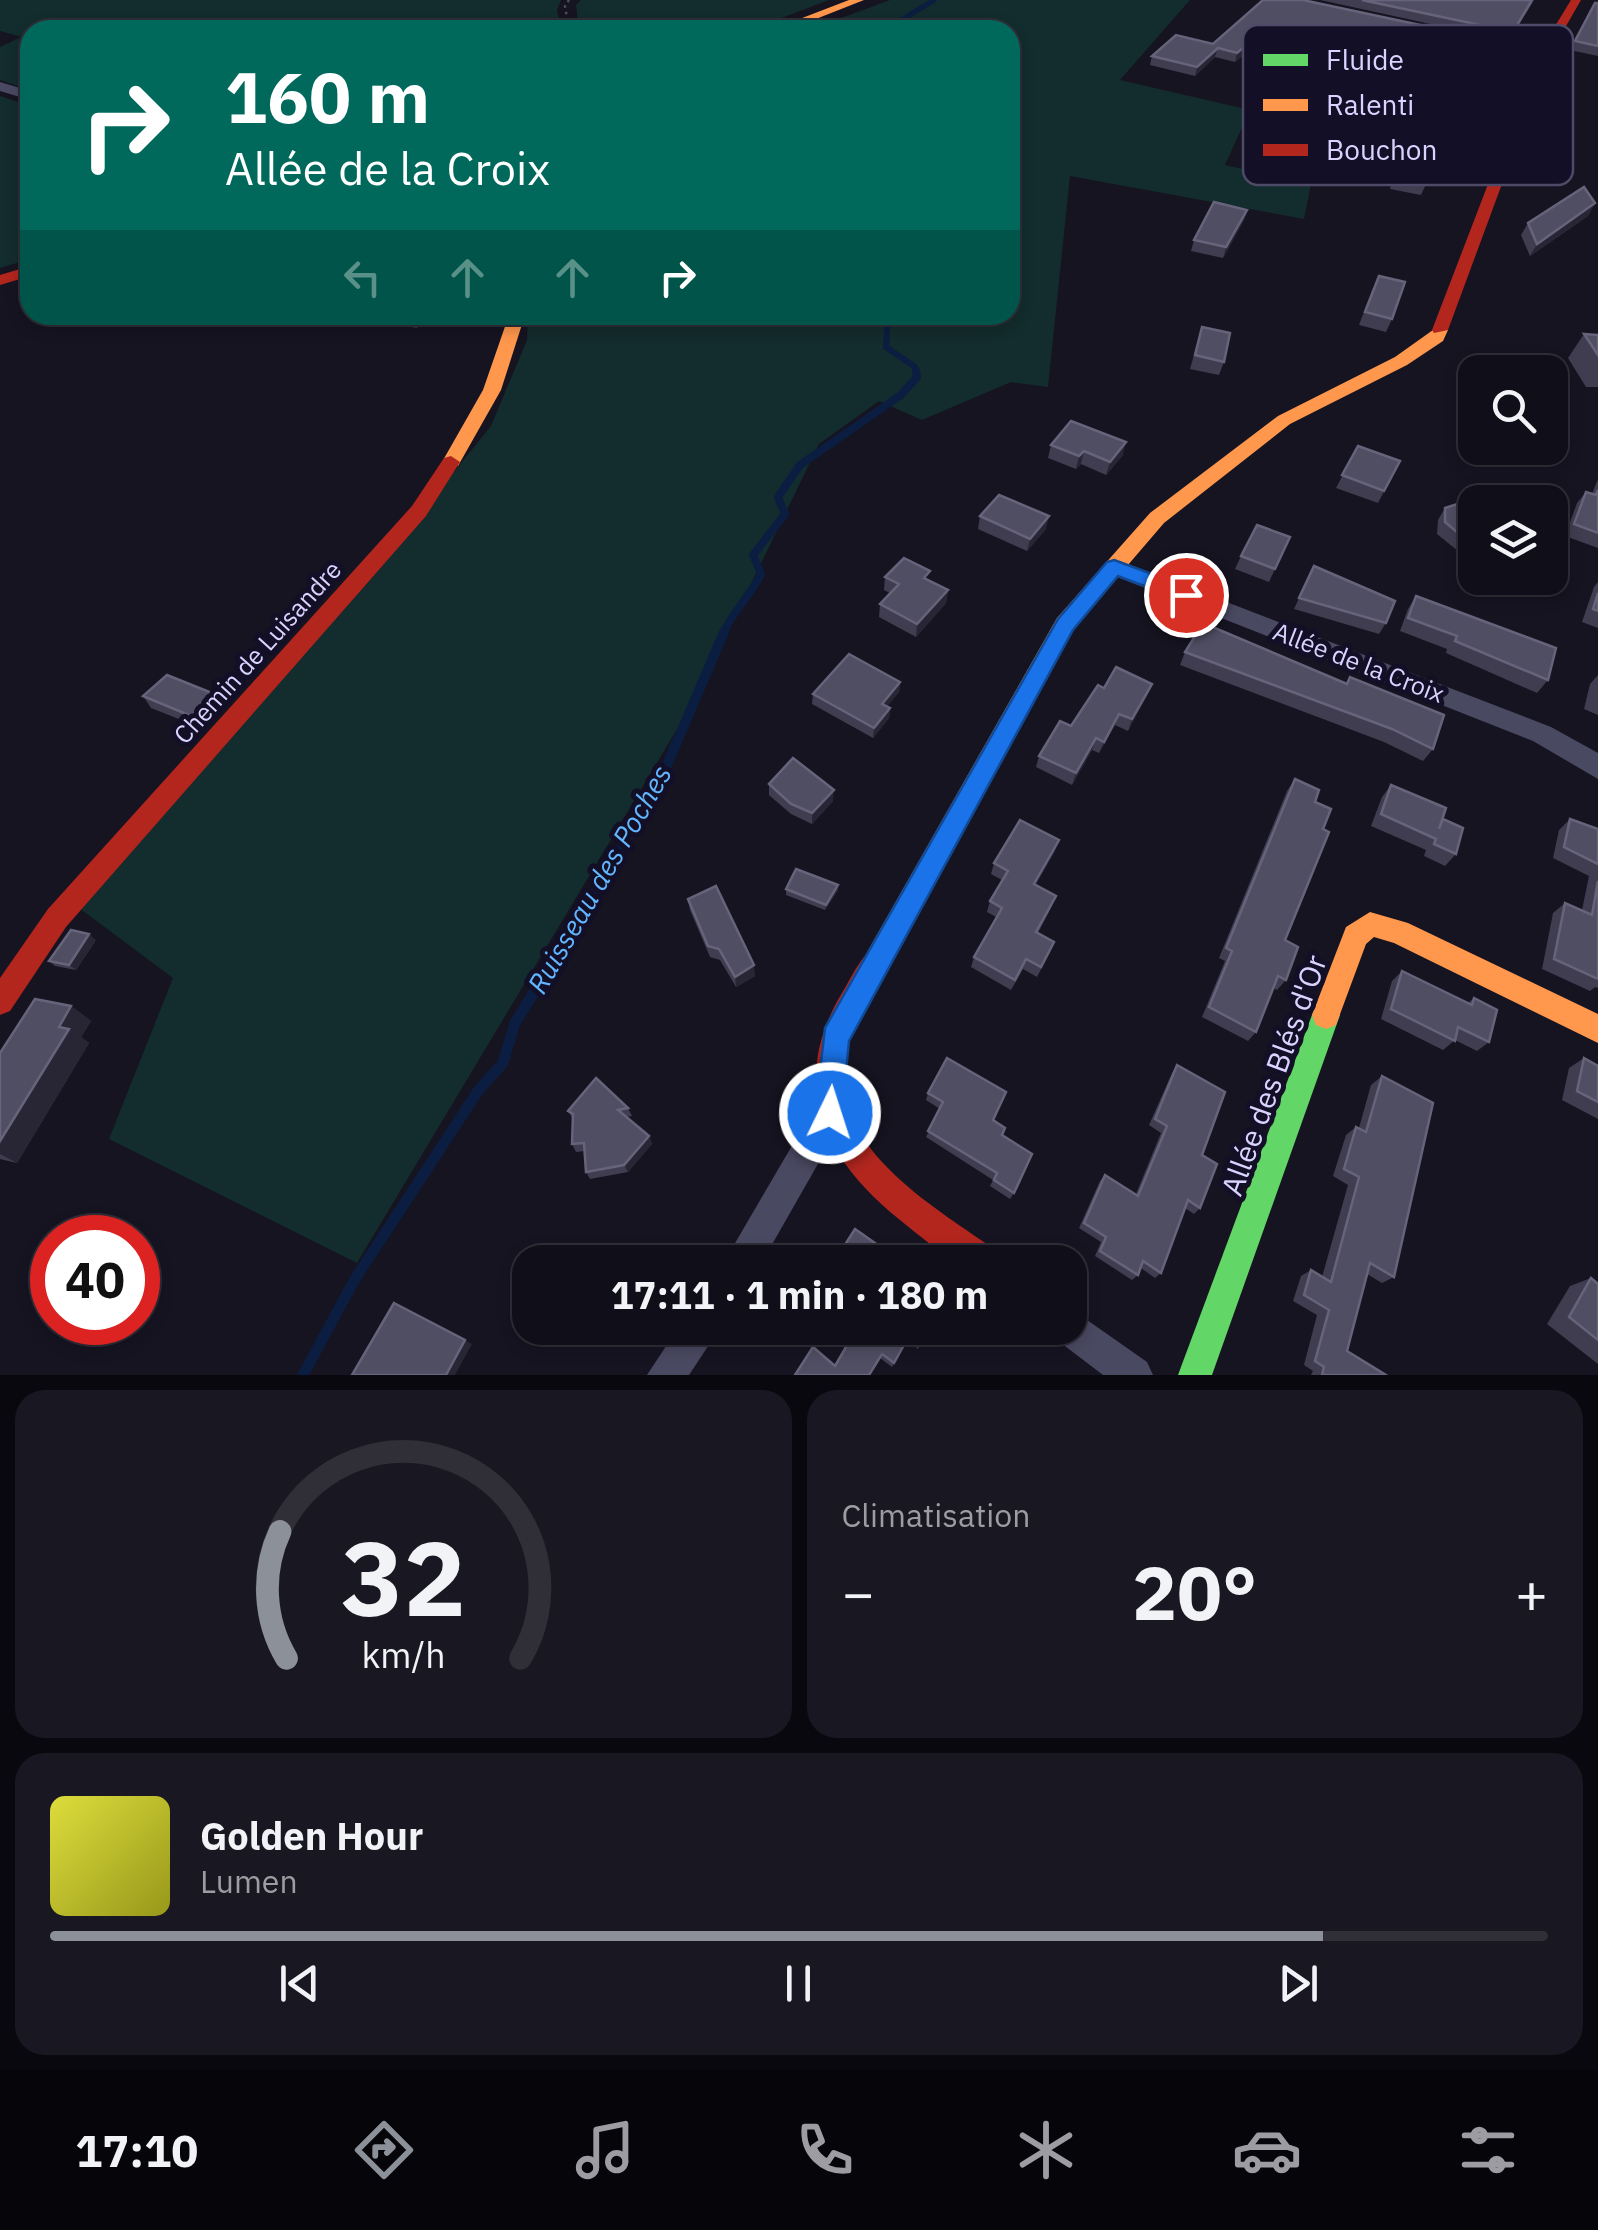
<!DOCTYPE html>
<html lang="fr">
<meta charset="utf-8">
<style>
:root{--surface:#100f19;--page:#191822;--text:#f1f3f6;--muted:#9c9ca2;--line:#302f38;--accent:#8c9099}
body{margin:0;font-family:"IBM Plex Sans",sans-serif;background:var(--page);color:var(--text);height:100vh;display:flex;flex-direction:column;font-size:38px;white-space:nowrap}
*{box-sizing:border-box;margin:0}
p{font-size:32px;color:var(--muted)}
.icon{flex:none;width:55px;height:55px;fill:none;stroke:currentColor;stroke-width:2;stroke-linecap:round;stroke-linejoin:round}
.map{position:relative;height:1375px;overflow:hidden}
.panel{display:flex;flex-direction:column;gap:15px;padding:15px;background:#09080e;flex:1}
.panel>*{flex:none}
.banner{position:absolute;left:20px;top:20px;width:1000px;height:305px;border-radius:30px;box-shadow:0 5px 15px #0003,0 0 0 2px var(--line);background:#00695c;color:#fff;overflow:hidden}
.controls{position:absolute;left:1458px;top:355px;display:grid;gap:20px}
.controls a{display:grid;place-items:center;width:110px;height:110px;border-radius:20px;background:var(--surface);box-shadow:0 5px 15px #0003,0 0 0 2px var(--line);font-size:50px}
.speed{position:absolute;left:30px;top:1215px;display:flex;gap:20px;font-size:50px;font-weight:700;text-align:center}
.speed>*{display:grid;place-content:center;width:130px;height:130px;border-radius:50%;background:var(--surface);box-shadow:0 5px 15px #0003,0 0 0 2px var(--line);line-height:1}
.speed .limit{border:15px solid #d22;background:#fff;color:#111}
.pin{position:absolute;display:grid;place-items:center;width:85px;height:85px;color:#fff;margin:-42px;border:5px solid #fff;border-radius:50%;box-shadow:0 2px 10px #0007}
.me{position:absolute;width:110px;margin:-55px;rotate:4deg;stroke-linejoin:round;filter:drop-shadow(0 0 8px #0008)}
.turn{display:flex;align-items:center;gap:35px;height:210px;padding:0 40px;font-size:45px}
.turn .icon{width:130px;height:130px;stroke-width:2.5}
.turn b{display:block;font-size:70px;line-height:85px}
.lanes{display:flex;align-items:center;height:95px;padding:0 40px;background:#0003;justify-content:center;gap:50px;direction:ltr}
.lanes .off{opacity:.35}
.big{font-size:75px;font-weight:700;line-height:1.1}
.panel .widget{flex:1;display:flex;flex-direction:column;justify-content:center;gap:15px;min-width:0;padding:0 35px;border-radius:30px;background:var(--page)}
.panel .dial{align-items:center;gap:0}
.dial svg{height:260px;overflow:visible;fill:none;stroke:var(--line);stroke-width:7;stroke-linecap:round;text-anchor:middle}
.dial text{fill:var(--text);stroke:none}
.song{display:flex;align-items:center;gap:30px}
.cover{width:120px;height:120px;border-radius:15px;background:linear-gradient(135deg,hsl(60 70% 55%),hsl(60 70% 35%))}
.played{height:10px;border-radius:5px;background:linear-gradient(90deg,var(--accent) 85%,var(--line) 85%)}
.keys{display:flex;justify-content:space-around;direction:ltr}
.heat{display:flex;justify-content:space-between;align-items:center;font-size:55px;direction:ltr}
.panel .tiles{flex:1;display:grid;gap:15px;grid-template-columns:1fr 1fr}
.widget:last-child{grid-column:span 2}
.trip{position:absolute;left:512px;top:1245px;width:575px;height:100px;border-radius:30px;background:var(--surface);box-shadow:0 5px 15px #0003,0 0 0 2px var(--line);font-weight:700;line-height:100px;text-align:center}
.tabs{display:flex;height:160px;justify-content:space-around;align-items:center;background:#06060a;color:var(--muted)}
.tabs .icon{width:70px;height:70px}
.tabs .current{color:var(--accent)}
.tabs b{font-size:45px;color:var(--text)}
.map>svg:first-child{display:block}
.green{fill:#132c2d}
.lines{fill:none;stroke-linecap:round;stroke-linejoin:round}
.stream-far4{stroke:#0b1e41;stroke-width:5}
.stream-far3{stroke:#0b1e41;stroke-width:6}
.stream-far2{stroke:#0b1e41;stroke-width:8}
.stream-far1{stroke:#0b1e41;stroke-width:10}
.stream{stroke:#0b1e41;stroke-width:11}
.path{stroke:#44505f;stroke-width:2.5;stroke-dasharray:2.5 4;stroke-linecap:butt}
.street{fill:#4a4962;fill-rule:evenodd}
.fast{fill:#63d668;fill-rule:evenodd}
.slow{fill:#ff974d;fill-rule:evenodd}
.jam{fill:#b3261e;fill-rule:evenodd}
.wall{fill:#403d50}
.shaded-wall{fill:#282635}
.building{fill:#504e63;stroke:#66637b;stroke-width:2.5}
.route{fill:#1a73e8;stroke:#114b97;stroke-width:2.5}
.labels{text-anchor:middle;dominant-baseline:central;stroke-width:10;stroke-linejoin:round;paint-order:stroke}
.street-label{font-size:25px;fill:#d9d4ff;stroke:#130f26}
.water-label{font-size:28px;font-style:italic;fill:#62b6ff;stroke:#130f26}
.near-street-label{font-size:30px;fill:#d9d4ff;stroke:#130f26}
.key{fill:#130f26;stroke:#4e4a67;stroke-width:2.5}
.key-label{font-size:28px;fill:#d9d4ff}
</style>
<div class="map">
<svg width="1598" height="1375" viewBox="0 0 1598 1375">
<rect width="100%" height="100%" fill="#161421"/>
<g class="green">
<path d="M0,0H561L557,10L561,30H30V90L0,80V47L21,37L0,31Z"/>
<path d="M581,0H829L750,30H579L576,5Z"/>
<path d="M890,0H1190L1120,80L1250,110L1225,165L1311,184L1304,219L1070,176L1048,387L1011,382L922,420L879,401L819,444L694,701L357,1263L109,1139L173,978L75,905L424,509L491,426L527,340L528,315H1010V30H809Z"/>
<path d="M0,96L30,106V259L0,268Z"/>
</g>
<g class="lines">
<path class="stream-far4" d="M885,30L934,0"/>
<path class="stream-far3" d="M888,315L886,347L915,367L916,373"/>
<path class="stream-far2" d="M723,634C733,611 750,596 761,574L753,555L785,514L778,497L800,465L901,395L917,377L916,371"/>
<path class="stream-far1" d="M553,963L661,779L724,632"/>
<path class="stream" d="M303,1375L355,1279L478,1091L503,1063L515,1023L554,960"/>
<path class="path" d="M569,0L565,6L569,30"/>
<g class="street">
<path d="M1476,36L1544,50L1551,54L1544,58L1471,43Z"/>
<path d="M0,82L30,91V100L0,91Z"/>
<path d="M1331,115L1510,148L1517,152L1510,156L1326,122V116Z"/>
<path d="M1115,559L1551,727L1598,753V779L1533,741L1107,573L1104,567L1107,561Z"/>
<path d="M830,1096L842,1101L847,1113L762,1262H724L818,1101Z"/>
<path d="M1070,1308L1147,1362L1153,1375H1103L1057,1340L1052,1328H1070Z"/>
<path d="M678,1328H720L689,1375H647Z"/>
</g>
<path class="fast" d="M1326,1001L1336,1005L1340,1015L1212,1375H1178L1312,1015L1316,1005Z"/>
<g class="slow">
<path d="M849,0H864L788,30H771Z"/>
<path d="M509,315H525L501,390L458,466H444L442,462L483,390Z"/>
<path d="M1440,325L1448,330L1443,341L1407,365L1290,424L1164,523L1073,629L889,967L879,971L869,967L865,958L869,949L1057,618L1150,513L1278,416L1395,357Z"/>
<path d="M1370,912L1408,923L1598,1014V1043L1394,943L1374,937L1366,944L1336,1025L1326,1029L1316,1025L1312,1015L1346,927Z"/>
</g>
<g class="jam">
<path d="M1571,0H1581L1550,54L1448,330L1434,333L1432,330L1538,54Z"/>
<path d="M30,266V276L0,285V275Z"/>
<path d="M451,456L460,462L426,516L66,927L10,1011L0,1015V978L48,909L412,506L444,458Z"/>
<path d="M879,945L889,949L893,958C881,984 862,1006 851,1033C812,1138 926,1201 997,1251L1002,1262C990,1262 976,1264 963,1262C947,1260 914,1231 900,1220C823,1159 788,1083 842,993C852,977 862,952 879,945Z"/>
</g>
</g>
<g class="wall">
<path d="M1263,0L1509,44L1490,86L1474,83L1460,107L1439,102L1435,114L1404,106L1407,86L1370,78L1345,92L1316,85L1319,76L1341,47L1279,33L1267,43L1259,42L1235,62L1215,57L1195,76L1150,65L1152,56L1213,44Z"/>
<path d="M1320,0H1534L1509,41Z"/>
<path d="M1595,3H1598V56L1570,50Z"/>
<path d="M1275,111L1307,117L1293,160L1259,154Z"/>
<path d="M1358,127L1431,140L1426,184L1421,195L1390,189L1396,165L1351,145Z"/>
<path d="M1595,203L1588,216L1530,256L1521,235L1528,223Z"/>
<path d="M1247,210L1244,220L1223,258L1191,251L1194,240Z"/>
<path d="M1373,288L1392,319L1386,332L1359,325Z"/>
<path d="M381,315H429L417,328L383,322Z"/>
<path d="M1202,327L1224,362L1219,375L1190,369Z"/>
<path d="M1584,334L1598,335V387H1586L1568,358Z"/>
<path d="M1051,445L1123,455L1106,475L1081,464L1076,469L1048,458Z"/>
<path d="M1358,446L1400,461L1378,503L1336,488Z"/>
<path d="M1598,479V548L1565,536L1577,503L1586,492L1592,494Z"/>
<path d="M1445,508L1475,545L1458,551L1437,534L1438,520Z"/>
<path d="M980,516L1046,529L1027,551L978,529Z"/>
<path d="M1290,537L1269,582L1235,569L1241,556Z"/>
<path d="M1314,566L1386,623L1379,634L1294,609Z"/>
<path d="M885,577L929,581L948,590L946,603L916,637L879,617L880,604L890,593L884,590Z"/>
<path d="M1598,582V628L1582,622L1594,587Z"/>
<path d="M1416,596L1548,680L1537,693L1446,653L1447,649L1400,631L1408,609Z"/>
<path d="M1185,652L1346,683L1350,677L1433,749L1423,761L1384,742L1180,665Z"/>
<path d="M1598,675V715L1584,709L1590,684Z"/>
<path d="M900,682L899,692L887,706L890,708L889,718L873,738L812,704L813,694Z"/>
<path d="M1152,684L1128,731L1115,725L1099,753L1092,750L1072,785L1036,767L1039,756L1071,726L1104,688Z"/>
<path d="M212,693L220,704L199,727L151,708L143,696Z"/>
<path d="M1295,779L1315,802L1285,940L1286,980L1277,990L1273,988L1256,1032L1248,1041L1202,1017L1225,961L1219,958L1287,791Z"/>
<path d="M769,784L833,801L812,824L791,814L769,795Z"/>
<path d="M1391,785L1442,820L1456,854L1445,866L1424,856L1426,850L1371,826L1382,797Z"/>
<path d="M1570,819L1598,829V988L1595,987L1590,991L1542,969L1553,913L1565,903L1582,910L1589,876L1553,858L1559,830Z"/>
<path d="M1055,851L1035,885L1052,906L1038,933L1050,952L1037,977L1023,969L1011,990L971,967L974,957L996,917L987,912L990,901L1002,880L991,874L994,863Z"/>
<path d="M838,885V890L825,910L786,895V889Z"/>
<path d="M688,899L755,976L736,987L720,960L710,957L690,910Z"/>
<path d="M96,940L76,970L55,966L49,961Z"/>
<path d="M1402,971L1468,1003L1474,998L1489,1042L1477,1051L1455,1040L1443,1050L1381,1019L1392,981Z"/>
<path d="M71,1006L91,1021L81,1037L89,1043L17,1163L0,1159V1053Z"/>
<path d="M1584,1058L1598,1066V1119L1562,1100L1569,1068Z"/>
<path d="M1177,1065L1202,1155L1200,1208L1194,1214L1185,1208L1161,1273L1155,1278L1141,1268L1138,1275L1132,1280L1095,1256L1101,1242L1079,1228L1100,1181L1105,1175L1136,1194L1161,1133L1149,1125L1172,1073Z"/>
<path d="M1382,1076L1394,1277L1382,1283L1367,1274L1347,1351L1386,1375H1311L1313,1371L1304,1365L1317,1315L1293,1301L1301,1276L1311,1270L1322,1277L1348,1185L1333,1176L1346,1135L1356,1127L1359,1128L1371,1085Z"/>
<path d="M928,1093L993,1120L1002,1135L1014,1193L1010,1199L990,1186L993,1180L926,1137L940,1109L926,1100Z"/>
<path d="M628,1108L632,1116L626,1117L649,1136L652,1144L628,1172L590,1179L586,1172L585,1151L576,1152L572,1144L573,1119L568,1111Z"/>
<path d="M1591,1278L1598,1284V1364L1547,1324L1570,1286Z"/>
<path d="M929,1328L918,1349L907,1341L892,1367L880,1358L870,1375H795L835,1366Z"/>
</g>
<g class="shaded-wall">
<path d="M1281,25L1279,33L1267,43L1270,35Z"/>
<path d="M1261,33L1259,42L1235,62L1237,53Z"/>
<path d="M1218,48L1215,57L1195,76L1197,67Z"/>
<path d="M1373,69L1370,78L1345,92L1349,83Z"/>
<path d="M1595,203L1588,216L1530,256L1537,244Z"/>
<path d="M1247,210L1244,220L1223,258L1226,247Z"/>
<path d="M416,315H429L417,328L414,317Z"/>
<path d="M1555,362L1548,372H1539Z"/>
<path d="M1126,442L1123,455L1106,475L1110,462Z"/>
<path d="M1084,451L1081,464L1076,469L1079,456Z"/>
<path d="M1049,516L1046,529L1027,551L1030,539Z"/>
<path d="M1475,536V545L1458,551L1465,539Z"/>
<path d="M948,590L946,603L916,637L917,624Z"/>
<path d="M900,682L899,692L881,714L882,704Z"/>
<path d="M1152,684L1147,696L1128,731L1132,719Z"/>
<path d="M212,693L220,704L199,727L191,716Z"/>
<path d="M890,708L889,718L873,738L874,728Z"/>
<path d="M1119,714L1115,725L1099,753L1104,742Z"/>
<path d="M1096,738L1092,750L1072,785L1076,773Z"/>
<path d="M834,790L833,801L812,824V813Z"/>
<path d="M1059,840L1055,851L1030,895L1034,884Z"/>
<path d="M838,885V890L825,910L826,905Z"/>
<path d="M89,934L96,940L76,970L69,965Z"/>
<path d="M754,965L755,976L736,987L735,977Z"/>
<path d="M71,1006L91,1021L81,1037L89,1043L17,1163L0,1154V1141L59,1027Z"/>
<path d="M649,1136L652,1144L628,1172L624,1165Z"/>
<path d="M465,1340L472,1344L455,1375H446Z"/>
</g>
<g class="building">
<path d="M1263,0H1303L1509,44L1494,77L1478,74L1464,98L1440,93L1439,104L1408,97L1411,77L1373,69L1349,83L1319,76L1347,39L1281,25L1270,35L1261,33L1237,53L1218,48L1197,67L1152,56L1176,35L1213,44Z"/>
<path d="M1362,0H1532L1513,32Z"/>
<path d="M1595,3H1598V46L1575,41Z"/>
<path d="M1584,187L1595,203L1537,244L1528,223Z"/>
<path d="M1214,202L1247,210L1226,247L1194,240Z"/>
<path d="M1379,276L1405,282L1392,319L1365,312Z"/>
<path d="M1202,327L1230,333L1224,362L1195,355Z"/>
<path d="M1584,334L1598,335V355Z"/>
<path d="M1555,362L1539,372H1494L1498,363Z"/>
<path d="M1071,421L1126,442L1110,462L1084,451L1079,456L1051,445Z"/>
<path d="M1358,446L1400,461L1384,491L1342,475Z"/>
<path d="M1598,490V533L1574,524L1586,492L1596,495Z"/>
<path d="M999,495L1049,516L1030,539L980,516Z"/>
<path d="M1464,502L1475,511V536L1465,539L1445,522V508Z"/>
<path d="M1257,525L1290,537L1275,569L1241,556Z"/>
<path d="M904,558L930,571L924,578L948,590L917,624L880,604L899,584L885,577Z"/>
<path d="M1314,566L1395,601L1386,623L1299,598Z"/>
<path d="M1598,593V611L1593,609Z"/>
<path d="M1416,596L1556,648L1548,680L1455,641L1457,636L1408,618Z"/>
<path d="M1203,623L1347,684L1350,677L1444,715L1433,749L1392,729L1185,652Z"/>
<path d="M849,654L900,682L882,704L890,708L874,728L813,694Z"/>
<path d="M1116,667L1152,684L1132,719L1119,714L1104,742L1096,738L1076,773L1039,756L1060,721L1071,726L1098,685L1104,688Z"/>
<path d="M167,675L212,693L191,716L143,696Z"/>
<path d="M793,758L834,790L812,813L791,804L769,784Z"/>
<path d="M1295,779L1319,790L1315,802L1331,809L1323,829L1329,832L1285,940L1298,947L1286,980L1278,976L1256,1032L1209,1007L1232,951L1226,948Z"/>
<path d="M1391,785L1446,808L1439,829L1443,819L1463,828L1456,854L1434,844L1436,839L1381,814Z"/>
<path d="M1570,819L1598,829V864L1564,847Z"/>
<path d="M1020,820L1059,840L1034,884L1056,896L1036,932L1054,942L1041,967L1026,959L1015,980L974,957L1002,908L990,901L1008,871L994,863Z"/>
<path d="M796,869L838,885L826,905L786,889Z"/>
<path d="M1598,881V979L1554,959L1565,903L1592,915Z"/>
<path d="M716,886L754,965L735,977L719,949L708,946L688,899Z"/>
<path d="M71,930L89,934L69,965L49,961Z"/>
<path d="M1402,971L1472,1005L1474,998L1497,1010L1489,1042L1458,1027L1455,1041L1391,1009Z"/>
<path d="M35,999L71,1006L59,1027L69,1029L0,1141V1053Z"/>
<path d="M947,1058L1006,1092L993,1120L1005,1128L1002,1135L1032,1154L1014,1193L994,1180L997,1173L928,1131L943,1102L928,1093Z"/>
<path d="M1584,1058L1598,1066V1102L1577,1091Z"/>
<path d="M1177,1065L1225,1092L1202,1155L1217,1164L1200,1208L1188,1200L1161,1273L1143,1261L1138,1275L1100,1251L1106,1237L1084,1223L1105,1175L1138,1196L1167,1126L1155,1119Z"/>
<path d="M1382,1076L1433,1103L1394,1277L1370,1263L1347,1351L1386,1375H1322L1324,1367L1315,1361L1329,1310L1304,1295L1311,1270L1331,1282L1359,1177L1344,1169L1356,1127L1366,1132Z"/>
<path d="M596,1078L628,1108L618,1110L649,1136L624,1165L586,1172L584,1143L572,1144L573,1114L568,1111Z"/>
<path d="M855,1229L902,1262H834Z"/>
<path d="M1591,1278L1598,1284V1340L1569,1317Z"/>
<path d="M394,1303L465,1340L446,1375H352Z"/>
<path d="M857,1328H929L920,1344L909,1336L894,1363L882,1354L869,1375H795L813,1347L835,1366Z"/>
</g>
<path class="route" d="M1114,560L1193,589L1196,595L1186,602L1118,576L1073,630L849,1041L841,1123L830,1128L819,1123L815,1113L825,1028L1058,619L1107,562Z"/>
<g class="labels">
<g class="street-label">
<text transform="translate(257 652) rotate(-48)">Chemin de Luisandre</text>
<text transform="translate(1359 662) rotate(21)">Allée de la Croix</text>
</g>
<g class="water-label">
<text transform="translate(599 879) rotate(-60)">Ruisseau des Poches</text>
</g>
<g class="near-street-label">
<text transform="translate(1273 1075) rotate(-70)">Allée des Blés d'Or</text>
</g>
</g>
<rect x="1243" y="25" width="330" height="160" rx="15" class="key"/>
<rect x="1263" y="54" width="45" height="12" fill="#63d668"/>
<rect x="1263" y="99" width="45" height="12" fill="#ff974d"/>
<rect x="1263" y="144" width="45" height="12" fill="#b3261e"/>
<g class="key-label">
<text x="1326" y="70">Fluide</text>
<text x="1326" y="115">Ralenti</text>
<text x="1326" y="160">Bouchon</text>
</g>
</svg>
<div class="controls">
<a><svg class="icon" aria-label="search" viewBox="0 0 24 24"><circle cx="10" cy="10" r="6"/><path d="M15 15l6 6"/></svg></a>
<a><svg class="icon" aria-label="layers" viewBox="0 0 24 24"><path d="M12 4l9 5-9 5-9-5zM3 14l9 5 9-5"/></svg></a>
</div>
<div class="speed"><div class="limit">40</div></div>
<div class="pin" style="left:1186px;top:595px;background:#d93025"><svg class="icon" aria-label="arrive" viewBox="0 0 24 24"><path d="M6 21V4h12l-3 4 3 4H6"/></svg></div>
<svg class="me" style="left:830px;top:1113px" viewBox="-20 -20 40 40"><circle r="17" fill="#1a73e8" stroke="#fff" stroke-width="3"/><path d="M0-11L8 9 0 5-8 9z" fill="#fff"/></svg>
<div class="trip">17:11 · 1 min · 180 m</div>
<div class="banner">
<div class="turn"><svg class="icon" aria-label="right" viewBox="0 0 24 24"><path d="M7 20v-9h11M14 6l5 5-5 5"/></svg><div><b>160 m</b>Allée de la Croix</div></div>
<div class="lanes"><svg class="icon off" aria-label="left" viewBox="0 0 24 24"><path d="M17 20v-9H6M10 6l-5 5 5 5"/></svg><svg class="icon off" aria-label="ahead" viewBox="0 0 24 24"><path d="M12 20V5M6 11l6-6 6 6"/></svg><svg class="icon off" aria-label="ahead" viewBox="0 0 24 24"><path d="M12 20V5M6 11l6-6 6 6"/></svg><svg class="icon" aria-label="right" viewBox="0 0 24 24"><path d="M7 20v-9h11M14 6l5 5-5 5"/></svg></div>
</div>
</div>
<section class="panel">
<div class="tiles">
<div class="widget dial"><svg viewBox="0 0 100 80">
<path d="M14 69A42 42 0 1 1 86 69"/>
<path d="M14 69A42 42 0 0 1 12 30" stroke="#8c9099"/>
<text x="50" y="56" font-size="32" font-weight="700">32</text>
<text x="50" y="72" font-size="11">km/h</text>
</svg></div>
<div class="widget"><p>Climatisation</p>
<div class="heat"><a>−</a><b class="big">20°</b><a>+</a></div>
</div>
<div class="widget">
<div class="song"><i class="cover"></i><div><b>Golden Hour</b><p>Lumen</p></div></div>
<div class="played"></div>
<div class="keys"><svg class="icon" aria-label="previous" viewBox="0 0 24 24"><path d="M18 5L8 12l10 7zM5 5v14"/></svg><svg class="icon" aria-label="pause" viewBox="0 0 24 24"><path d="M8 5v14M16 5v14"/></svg><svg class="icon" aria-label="next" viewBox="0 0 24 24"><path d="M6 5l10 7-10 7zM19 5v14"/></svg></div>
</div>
</div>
</section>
<nav class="tabs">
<b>17:10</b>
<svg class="icon current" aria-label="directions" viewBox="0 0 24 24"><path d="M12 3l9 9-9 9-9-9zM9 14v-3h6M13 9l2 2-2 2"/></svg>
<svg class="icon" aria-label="music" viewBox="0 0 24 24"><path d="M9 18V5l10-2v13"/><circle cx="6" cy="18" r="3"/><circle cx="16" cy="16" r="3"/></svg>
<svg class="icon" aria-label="phone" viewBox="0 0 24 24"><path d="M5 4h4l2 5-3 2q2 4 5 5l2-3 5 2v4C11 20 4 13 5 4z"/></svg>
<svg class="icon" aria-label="climate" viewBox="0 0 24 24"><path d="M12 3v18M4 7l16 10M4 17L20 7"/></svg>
<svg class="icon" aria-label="car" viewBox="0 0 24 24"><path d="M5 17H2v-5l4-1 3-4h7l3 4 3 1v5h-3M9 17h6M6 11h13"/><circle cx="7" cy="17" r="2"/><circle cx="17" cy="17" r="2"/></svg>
<svg class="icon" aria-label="filters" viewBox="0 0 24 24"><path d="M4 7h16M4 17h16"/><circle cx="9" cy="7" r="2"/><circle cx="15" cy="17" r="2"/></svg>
</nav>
